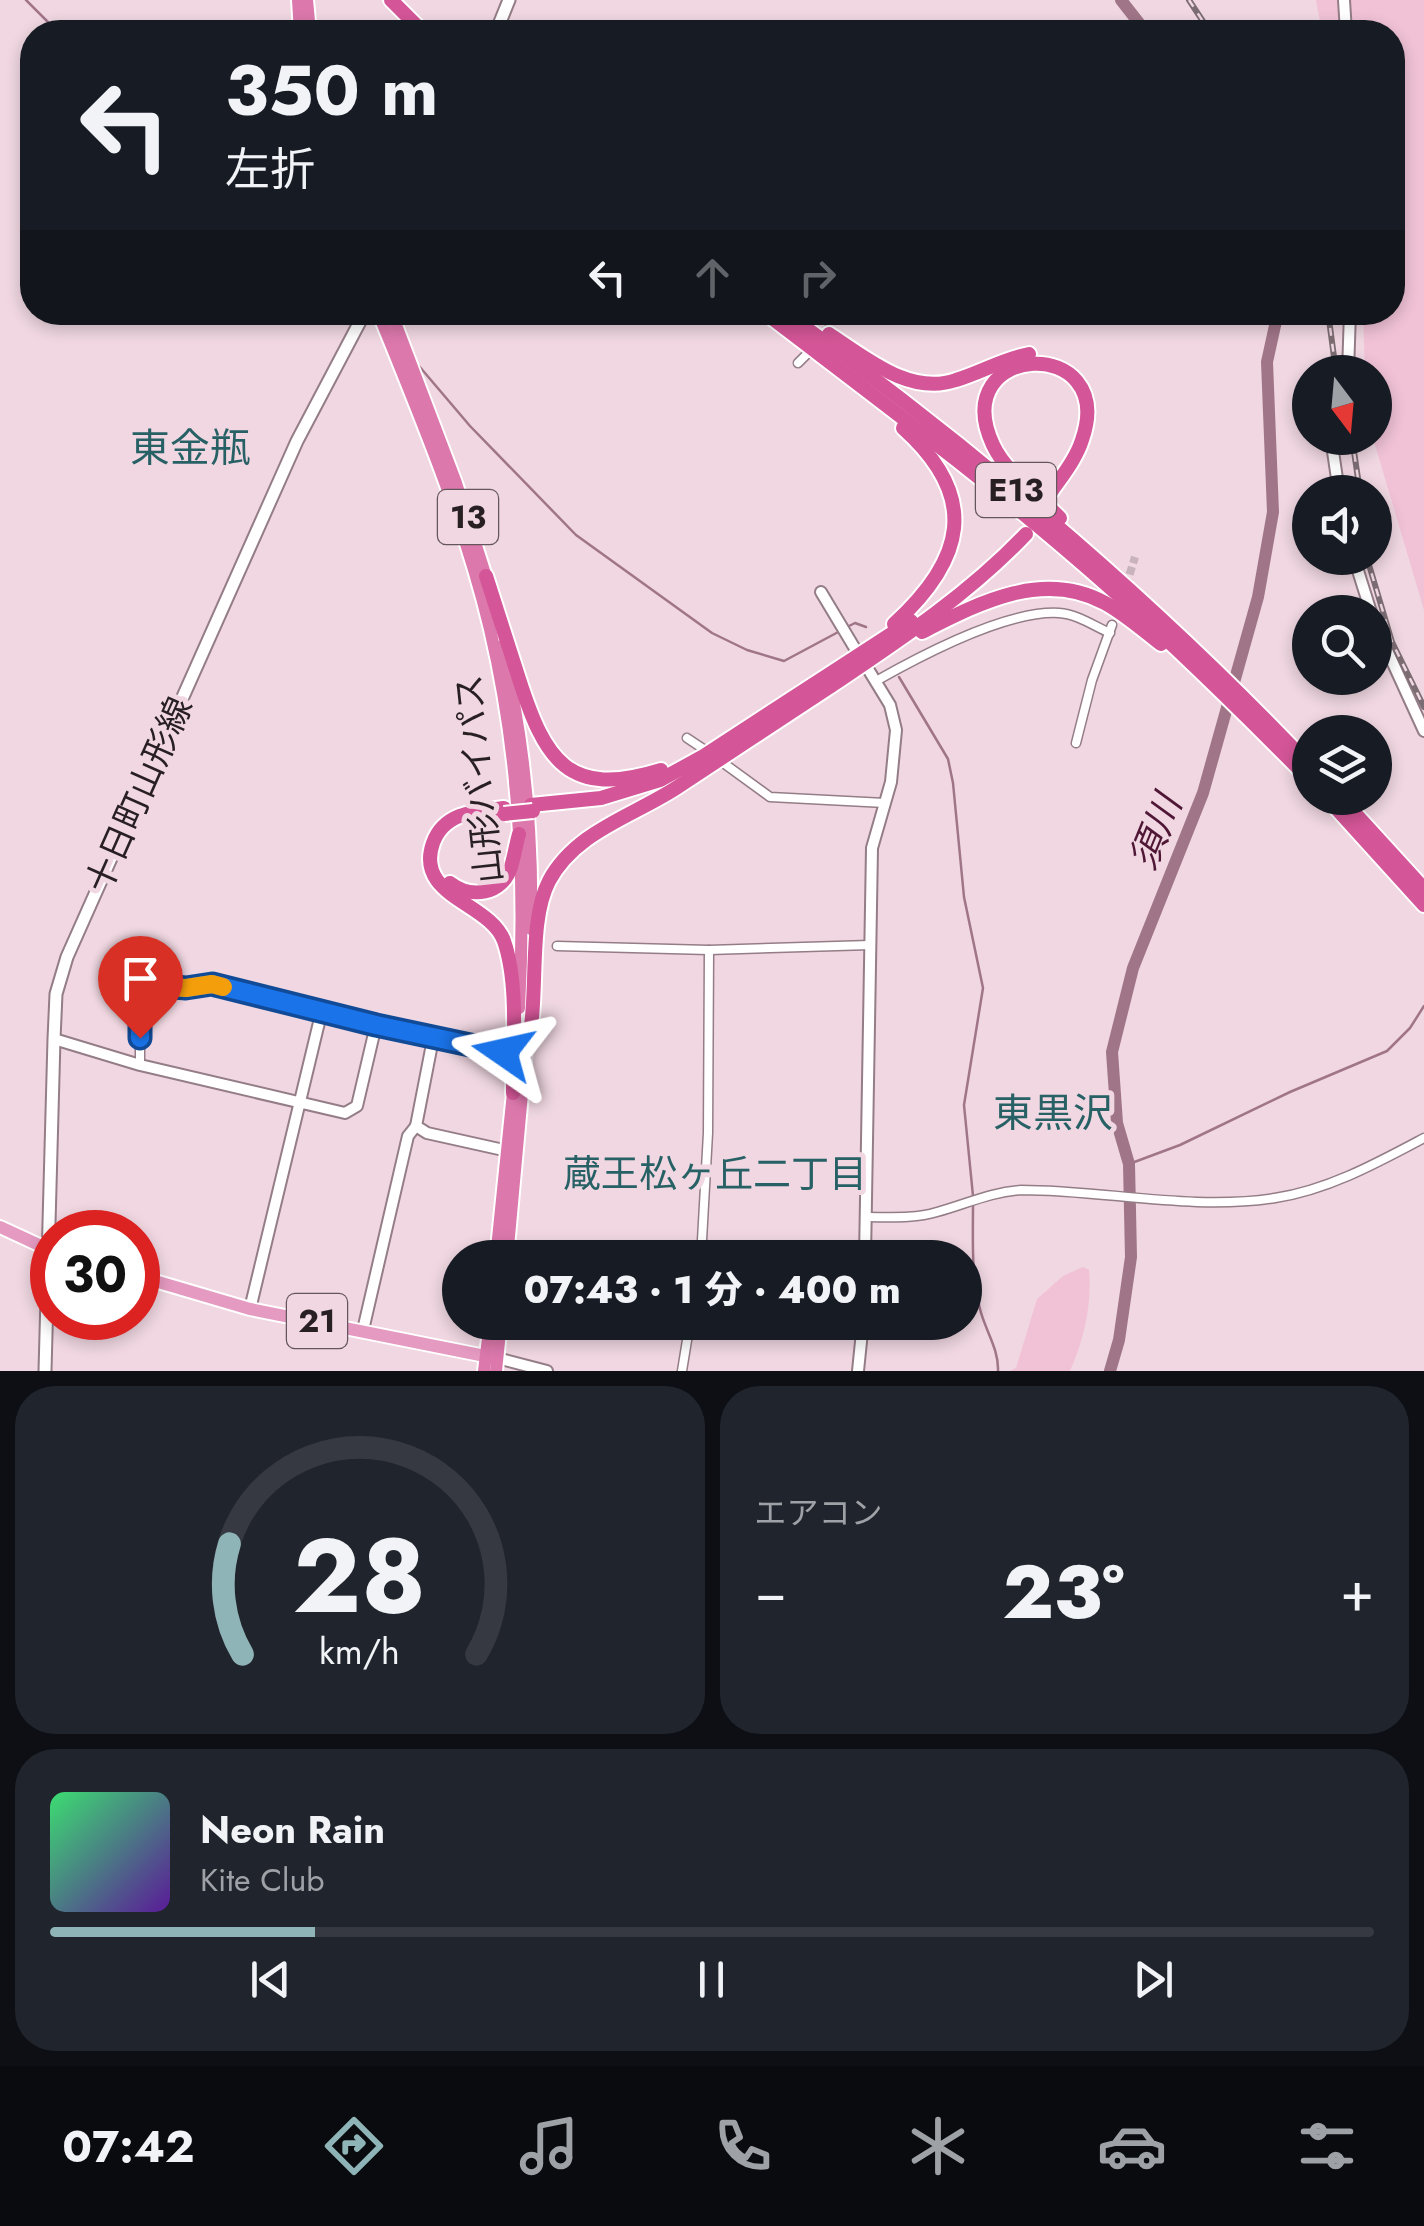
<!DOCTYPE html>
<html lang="ja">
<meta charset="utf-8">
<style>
:root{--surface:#171b24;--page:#20242c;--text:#f1f3f6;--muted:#9ea1a6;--line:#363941;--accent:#8fb4b7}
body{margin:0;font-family:Jost,"Noto Sans JP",sans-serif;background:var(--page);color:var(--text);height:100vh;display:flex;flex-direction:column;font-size:38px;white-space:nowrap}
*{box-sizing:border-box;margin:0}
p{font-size:32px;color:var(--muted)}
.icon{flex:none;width:55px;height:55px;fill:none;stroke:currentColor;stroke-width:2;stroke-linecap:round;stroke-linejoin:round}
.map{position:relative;height:1371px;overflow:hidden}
.details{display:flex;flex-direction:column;gap:15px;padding:15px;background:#0d0f14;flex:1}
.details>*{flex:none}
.guide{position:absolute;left:20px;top:20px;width:1385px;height:305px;border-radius:40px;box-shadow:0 5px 15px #0003;background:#171b24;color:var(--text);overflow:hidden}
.needle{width:65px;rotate:164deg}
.tools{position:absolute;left:1292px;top:355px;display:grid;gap:20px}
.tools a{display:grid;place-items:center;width:100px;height:100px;border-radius:50%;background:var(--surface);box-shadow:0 5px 15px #0003;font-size:50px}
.speed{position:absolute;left:30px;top:1210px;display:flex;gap:20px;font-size:50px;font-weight:700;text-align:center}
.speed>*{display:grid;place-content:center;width:130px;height:130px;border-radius:50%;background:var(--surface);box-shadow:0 5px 15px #0003;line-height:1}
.speed .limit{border:15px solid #d22;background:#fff;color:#111}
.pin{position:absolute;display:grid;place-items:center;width:85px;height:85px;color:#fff;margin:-102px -42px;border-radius:50% 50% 50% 0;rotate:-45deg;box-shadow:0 0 10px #0007}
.pin .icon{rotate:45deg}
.me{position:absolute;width:110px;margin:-55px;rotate:281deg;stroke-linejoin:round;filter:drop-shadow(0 0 8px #0008)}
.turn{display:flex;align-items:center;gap:35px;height:210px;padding:0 40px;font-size:45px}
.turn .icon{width:130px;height:130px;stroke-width:2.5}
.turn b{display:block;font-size:70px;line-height:85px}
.lanes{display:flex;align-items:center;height:95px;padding:0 40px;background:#0003;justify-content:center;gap:50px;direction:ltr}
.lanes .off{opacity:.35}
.big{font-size:75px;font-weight:800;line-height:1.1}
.details .widget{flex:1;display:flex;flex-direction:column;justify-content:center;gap:15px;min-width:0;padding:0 35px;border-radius:40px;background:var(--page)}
.details .dial{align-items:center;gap:0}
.dial svg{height:260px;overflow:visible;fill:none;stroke:var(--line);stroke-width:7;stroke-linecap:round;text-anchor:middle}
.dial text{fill:var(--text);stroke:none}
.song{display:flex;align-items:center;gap:30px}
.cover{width:120px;height:120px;border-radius:15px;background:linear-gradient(135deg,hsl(140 70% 55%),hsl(270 70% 35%))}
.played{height:10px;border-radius:5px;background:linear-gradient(90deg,var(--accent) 20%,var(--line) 20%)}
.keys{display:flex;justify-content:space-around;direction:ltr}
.heat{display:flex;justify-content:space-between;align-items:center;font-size:55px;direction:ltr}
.details .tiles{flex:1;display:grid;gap:15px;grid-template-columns:1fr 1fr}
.widget:last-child{grid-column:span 2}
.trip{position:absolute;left:442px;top:1240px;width:540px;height:100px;border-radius:50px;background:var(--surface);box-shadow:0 5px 15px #0003;font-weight:800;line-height:100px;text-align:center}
.tabs{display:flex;height:160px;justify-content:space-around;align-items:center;background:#090b0e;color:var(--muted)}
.tabs .icon{width:70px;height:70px}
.tabs .on{color:var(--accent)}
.tabs b{font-size:45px;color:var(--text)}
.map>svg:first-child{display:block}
.green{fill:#f1c2d6}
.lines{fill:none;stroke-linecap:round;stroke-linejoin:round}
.stream{stroke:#a07588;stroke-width:2.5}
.river{stroke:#a07588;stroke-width:12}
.minor-tunnel{stroke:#c8b2bb;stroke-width:8;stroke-dasharray:8 4;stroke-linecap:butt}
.minor-casing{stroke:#947d87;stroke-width:11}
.tertiary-casing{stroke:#947d87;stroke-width:14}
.secondary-casing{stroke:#947d87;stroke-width:15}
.primary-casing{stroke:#fff;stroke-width:16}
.trunk-casing{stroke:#fff;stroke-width:16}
.motorway-casing{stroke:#fff;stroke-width:18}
.minor{stroke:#fff;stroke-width:8}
.tertiary{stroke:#fff;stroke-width:10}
.secondary{stroke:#fff;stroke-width:11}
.primary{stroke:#e59ac1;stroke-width:12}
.trunk{stroke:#dc78ac;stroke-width:12}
.motorway{stroke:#d45698;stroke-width:14}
.rail-casing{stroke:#7c6d73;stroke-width:6}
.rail{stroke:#f0d7e1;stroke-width:2.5;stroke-dasharray:8;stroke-linecap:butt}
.motorway-bridge-casing{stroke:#fff;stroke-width:18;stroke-linecap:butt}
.motorway-bridge{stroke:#d45698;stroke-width:14}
.route-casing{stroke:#114b97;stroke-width:25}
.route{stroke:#1a73e8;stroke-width:18}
.slow{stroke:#f59e0b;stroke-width:18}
.labels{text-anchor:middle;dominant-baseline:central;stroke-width:10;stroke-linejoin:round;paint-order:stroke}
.shield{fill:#f0d7e1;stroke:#64565c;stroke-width:2.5}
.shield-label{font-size:32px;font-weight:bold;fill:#281f23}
.street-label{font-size:35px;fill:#281f23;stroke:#f0d7e1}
.water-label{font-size:38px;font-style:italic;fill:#4f1735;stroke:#f0d7e1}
.neighbourhood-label{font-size:38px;fill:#276165;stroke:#f0d7e1}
.quarter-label{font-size:40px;fill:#276165;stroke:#f0d7e1}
</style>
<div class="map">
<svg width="1424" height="1371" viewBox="0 0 1424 1371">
<rect width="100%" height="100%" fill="#f0d7e1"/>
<g class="green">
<path d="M1316,0H1424V610L1373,438L1375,372H1365L1363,313L1392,312V32H1322Z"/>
<path d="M1083,1267L1089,1270C1092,1305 1084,1339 1070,1371H1010L1016,1368L1037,1299L1063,1276Z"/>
</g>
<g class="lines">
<g class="stream">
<path d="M26,0L58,32"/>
<path d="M370,318L376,324"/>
<path d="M419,366L470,426L576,535L712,633L747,650L784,661L842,630"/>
<path d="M849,626L855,623L866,627"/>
<path d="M899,677L948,759L953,783L964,897L983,988L964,1105L973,1196"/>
<path d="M1129,1164L1180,1145L1290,1092L1387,1051L1410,1028L1424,1006"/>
<path d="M973,1204C973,1239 971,1275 980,1309C985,1330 999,1349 998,1371"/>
</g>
<g class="river">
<path d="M1121,0L1146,32"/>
<path d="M1110,1371L1119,1340L1131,1257L1129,1164L1117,1123L1112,1052L1133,968L1203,793L1258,597L1273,512L1267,362L1278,312"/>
</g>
<g class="minor-tunnel">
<path d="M824,332L837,317"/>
<path d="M1126,586L1135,557"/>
</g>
<g class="minor-casing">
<g id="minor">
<path d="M798,363L806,355"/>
<path d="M876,681C922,655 1007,610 1059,613C1077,614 1094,626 1110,633"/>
<path d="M687,738L702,748"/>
<path d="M1076,743L1092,680L1112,625"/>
<path d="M722,762L770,797L885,803"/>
<path d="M557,946L709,950L870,945"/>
<path d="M433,1039L503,1052"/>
<path d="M140,1065V984L186,988L211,984L322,1010"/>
<path d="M866,1217C890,1217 914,1219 937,1212C966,1204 991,1192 1021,1190C1105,1190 1191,1211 1275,1198C1328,1190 1377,1163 1424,1138"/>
<path d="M701,1258L708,1133L709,950"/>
<path d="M682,1371L690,1322"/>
</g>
</g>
<g class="tertiary-casing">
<g id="tertiary">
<path d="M1344,0L1346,32"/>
<path d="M1348,372L1350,312"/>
<path d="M1331,438L1339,492"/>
<path d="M1354,558L1371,612"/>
<path d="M821,592L854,647"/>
<path d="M1375,624L1424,731"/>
<path d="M54,1039L140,1065L345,1113L357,1106L376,1025"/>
<path d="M865,1258L872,848L891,782L896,730L890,705L868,669"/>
<path d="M250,1309L322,1010L433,1039L416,1126L427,1133L508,1151"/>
<path d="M363,1330L408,1136L416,1126"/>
<path d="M497,1358L547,1371"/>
<path d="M858,1371L863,1322"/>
</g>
</g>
<g class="secondary-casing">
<g id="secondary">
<path d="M496,32L509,0"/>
<path d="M45,1371L54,1039L56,994L67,957L297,441L365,312"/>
</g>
</g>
<g class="primary-casing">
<g id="primary">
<path d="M0,1227L52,1251"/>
<path d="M138,1276L250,1309L495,1358"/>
</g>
</g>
<g class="trunk-casing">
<g id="trunk">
<path d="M298,0L300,32"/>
<path d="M307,0L310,32"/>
<path d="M378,312C420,416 464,520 490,629C519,752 526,882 519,1008"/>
<path d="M391,312L456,483L488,583"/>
<path d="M502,646C524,738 533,835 531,929"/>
<path d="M496,1258L514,1083"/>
<path d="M507,1258L527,1039"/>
<path d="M484,1371L490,1322"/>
<path d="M496,1371L501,1322"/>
</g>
</g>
<g class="motorway-casing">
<g id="motorway">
<path d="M391,0L423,32"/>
<path d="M764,312C875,397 986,479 1091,571C1167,637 1239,708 1310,780"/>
<path d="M784,312C973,448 1150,597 1310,766"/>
<path d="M829,334C866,358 910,396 956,380C982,372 1003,359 1029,354"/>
<path d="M1051,492C1062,476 1076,459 1082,440C1119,334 945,341 993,445C1006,473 1039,496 1060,518"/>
<path d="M486,576C497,611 508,645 519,679C545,760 568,799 661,770"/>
<path d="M894,624C964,560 981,498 903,428"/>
<path d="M922,632C979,603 1043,569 1105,603C1125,614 1143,630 1161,644"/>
<path d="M1327,798L1424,905"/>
<path d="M531,805L601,798L660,780L702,757L911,621"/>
<path d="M504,808C476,811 444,812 433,843C414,897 490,902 504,941C519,984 513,1047 513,1093"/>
<path d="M1351,809L1424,889"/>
<path d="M450,883C471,899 502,895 511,867C514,857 516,845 519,834"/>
<path d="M527,1047C540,998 527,923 549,881C575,832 631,817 676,788C727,755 777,721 828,688C898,641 968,595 1026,534"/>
</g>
</g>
<use href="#minor" class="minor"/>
<use href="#tertiary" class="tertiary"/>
<use href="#secondary" class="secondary"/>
<use href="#primary" class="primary"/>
<use href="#trunk" class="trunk"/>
<use href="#motorway" class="motorway"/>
<g class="rail-casing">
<g id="rail">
<path d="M1189,0L1210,32"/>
<path d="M1328,312L1336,372"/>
<path d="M1352,438L1360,492"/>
<path d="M1367,558L1392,642L1424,707"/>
</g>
</g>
<use href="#rail" class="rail"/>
<g class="motorway-bridge-casing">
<path id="motorway-bridge" d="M504,814L533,811"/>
</g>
<use href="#motorway-bridge" class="motorway-bridge"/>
</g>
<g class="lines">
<g class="route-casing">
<path id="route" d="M140,1038V984L186,988L212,984L376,1025L503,1052"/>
</g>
<use href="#route" class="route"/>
<path class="slow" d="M140,986L186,988L212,984L223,987"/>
</g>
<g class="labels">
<g class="shield">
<rect x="976" y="463" width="80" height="54" rx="8"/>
<rect x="438" y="490" width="60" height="54" rx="8"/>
<rect x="287" y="1294" width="60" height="54" rx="8"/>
</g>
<g class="shield-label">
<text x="1016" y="490">E13</text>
<text x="468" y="517">13</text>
<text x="317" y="1321">21</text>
</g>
<g class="street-label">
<text transform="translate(479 779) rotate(-96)">山形バイパス</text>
<text transform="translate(139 795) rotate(-66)">十日町山形線</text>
</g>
<g class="water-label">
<text transform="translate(1155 832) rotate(-68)">須川</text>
</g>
<g class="neighbourhood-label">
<text x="715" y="1173">蔵王松ヶ丘二丁目</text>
</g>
<g class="quarter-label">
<text x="190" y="448">東金瓶</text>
<text x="1053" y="1113">東黒沢</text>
</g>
</g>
</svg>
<div class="tools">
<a><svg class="needle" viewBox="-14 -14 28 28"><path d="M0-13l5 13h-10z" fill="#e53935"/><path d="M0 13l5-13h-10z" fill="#9ea1a6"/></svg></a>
<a><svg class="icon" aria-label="sound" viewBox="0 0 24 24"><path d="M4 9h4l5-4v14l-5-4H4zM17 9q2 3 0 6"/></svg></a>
<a><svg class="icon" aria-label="search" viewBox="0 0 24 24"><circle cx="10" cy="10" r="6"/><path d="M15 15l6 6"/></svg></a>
<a><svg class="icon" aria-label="layers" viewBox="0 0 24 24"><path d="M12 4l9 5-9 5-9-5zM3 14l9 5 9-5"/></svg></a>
</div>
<div class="speed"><div class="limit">30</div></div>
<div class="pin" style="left:140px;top:1038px;background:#d93025"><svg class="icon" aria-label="arrive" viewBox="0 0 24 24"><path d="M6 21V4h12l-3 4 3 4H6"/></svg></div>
<svg class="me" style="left:503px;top:1052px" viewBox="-20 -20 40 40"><path d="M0-17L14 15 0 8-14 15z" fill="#1a73e8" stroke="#fff" stroke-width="4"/></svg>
<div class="trip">07:43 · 1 分 · 400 m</div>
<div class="guide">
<div class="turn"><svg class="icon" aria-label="left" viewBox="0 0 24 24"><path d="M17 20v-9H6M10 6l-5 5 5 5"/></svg><div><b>350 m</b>左折</div></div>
<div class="lanes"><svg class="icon" aria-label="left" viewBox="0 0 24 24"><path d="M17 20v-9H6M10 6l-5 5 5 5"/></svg><svg class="icon off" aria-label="ahead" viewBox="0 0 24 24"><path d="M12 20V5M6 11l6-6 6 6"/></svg><svg class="icon off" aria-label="right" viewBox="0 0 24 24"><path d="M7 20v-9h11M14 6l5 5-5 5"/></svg></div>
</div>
</div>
<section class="details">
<div class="tiles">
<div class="widget dial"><svg viewBox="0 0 100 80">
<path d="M14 69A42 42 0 1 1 86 69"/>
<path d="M14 69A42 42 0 0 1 10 35" stroke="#8fb4b7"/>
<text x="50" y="56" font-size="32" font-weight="700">28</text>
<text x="50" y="72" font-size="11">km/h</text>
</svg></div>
<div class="widget"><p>エアコン</p>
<div class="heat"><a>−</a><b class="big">23°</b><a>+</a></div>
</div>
<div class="widget">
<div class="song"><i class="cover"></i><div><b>Neon Rain</b><p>Kite Club</p></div></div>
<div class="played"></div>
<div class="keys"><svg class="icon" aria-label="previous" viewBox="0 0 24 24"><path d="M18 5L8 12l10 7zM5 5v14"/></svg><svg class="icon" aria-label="pause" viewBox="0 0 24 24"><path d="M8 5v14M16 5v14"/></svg><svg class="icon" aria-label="next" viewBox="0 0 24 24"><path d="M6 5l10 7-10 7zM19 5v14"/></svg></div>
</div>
</div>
</section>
<nav class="tabs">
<b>07:42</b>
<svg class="icon on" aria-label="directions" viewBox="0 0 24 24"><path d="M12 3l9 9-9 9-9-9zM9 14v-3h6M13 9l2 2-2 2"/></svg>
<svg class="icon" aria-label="music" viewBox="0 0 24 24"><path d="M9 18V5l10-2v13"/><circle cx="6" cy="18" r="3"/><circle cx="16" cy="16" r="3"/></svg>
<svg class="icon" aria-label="phone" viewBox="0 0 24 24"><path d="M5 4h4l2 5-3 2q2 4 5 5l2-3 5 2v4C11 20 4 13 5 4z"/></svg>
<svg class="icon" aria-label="climate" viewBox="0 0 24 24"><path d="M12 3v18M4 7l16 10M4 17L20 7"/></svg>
<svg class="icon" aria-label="car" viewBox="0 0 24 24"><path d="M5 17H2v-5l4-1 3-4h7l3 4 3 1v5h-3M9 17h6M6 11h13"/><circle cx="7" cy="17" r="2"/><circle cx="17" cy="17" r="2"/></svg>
<svg class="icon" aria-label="filters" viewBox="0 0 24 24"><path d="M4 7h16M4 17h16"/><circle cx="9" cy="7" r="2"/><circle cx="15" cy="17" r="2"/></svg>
</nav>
